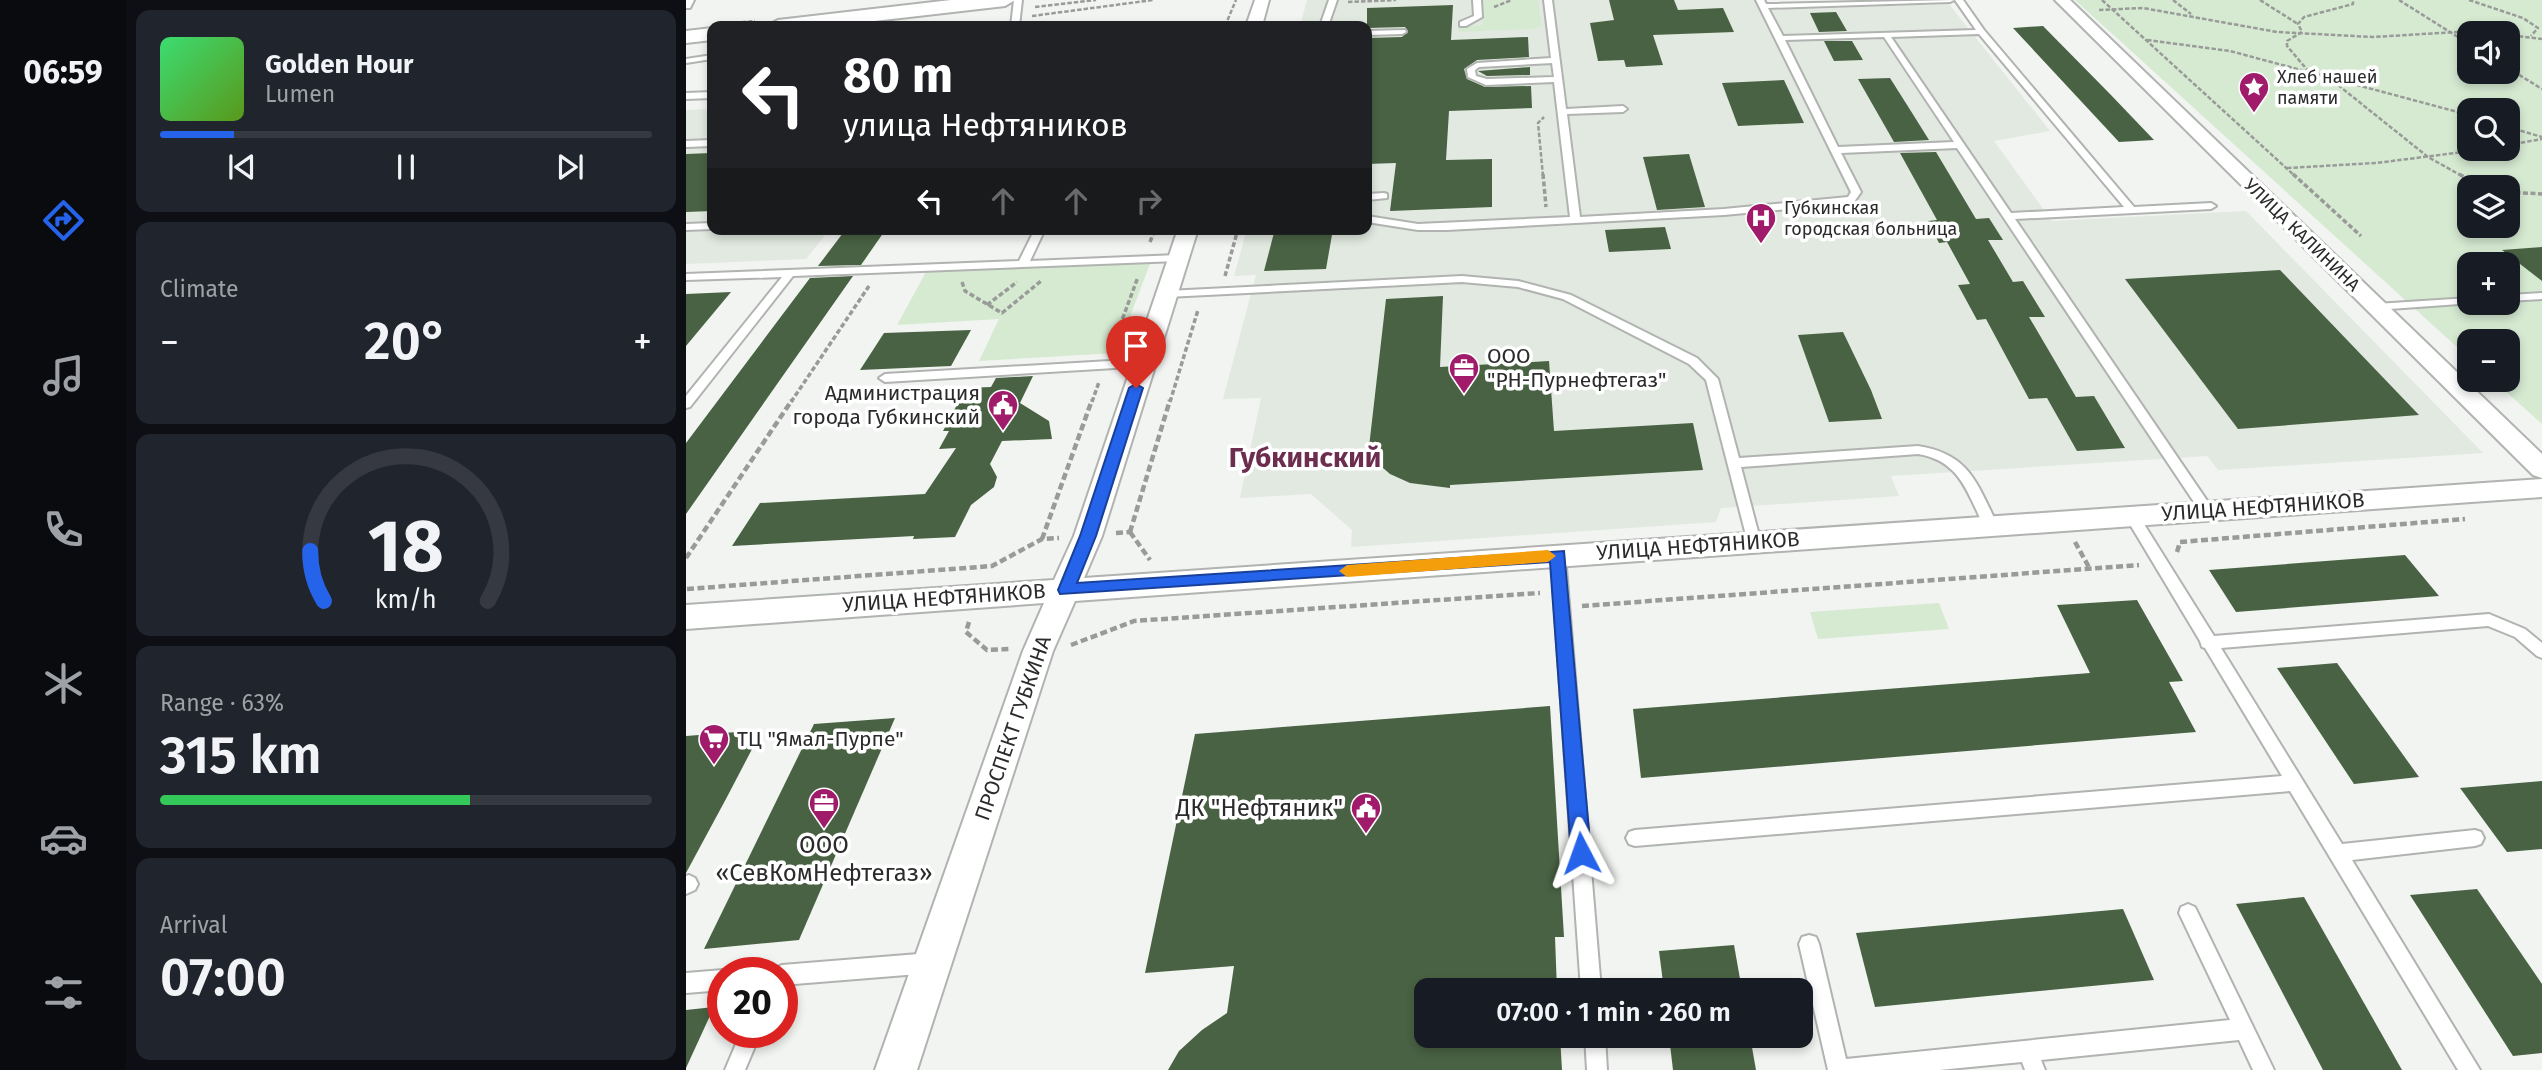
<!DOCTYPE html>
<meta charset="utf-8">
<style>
:root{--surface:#171b24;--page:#20242c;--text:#f1f3f6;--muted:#9ea1a6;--line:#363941;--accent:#2563eb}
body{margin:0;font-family:"Fira Sans",sans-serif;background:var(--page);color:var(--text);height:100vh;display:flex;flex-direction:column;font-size:26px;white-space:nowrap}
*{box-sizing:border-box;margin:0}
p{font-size:23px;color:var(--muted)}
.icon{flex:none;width:38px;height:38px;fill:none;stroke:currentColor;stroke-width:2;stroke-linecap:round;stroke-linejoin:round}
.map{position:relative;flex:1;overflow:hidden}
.details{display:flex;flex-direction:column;gap:10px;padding:10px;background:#0d0f14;width:560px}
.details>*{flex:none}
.banner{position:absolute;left:21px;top:21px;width:665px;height:214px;border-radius:14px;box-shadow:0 4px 10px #0003;background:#202124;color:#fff;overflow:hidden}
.fabs{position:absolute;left:1771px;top:21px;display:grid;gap:14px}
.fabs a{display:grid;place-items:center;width:63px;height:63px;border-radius:14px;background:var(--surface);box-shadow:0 4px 10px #0003;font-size:35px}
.speed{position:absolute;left:21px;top:957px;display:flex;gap:14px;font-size:35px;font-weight:700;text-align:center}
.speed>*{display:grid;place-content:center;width:91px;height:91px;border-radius:50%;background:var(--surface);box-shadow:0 4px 10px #0003;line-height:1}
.speed .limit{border:10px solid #d22;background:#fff;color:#111}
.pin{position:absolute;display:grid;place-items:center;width:60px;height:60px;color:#fff;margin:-72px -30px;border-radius:50% 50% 50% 0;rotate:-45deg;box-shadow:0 0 7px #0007}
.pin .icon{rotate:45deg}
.me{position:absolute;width:77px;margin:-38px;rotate:356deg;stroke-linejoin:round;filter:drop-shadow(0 0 5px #0008)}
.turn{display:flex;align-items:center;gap:24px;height:147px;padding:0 21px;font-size:32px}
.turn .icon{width:91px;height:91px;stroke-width:2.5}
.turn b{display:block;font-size:49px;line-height:60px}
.lanes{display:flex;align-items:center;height:66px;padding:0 21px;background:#0003;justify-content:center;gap:35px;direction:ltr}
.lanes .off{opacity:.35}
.big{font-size:52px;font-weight:600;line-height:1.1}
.details .tile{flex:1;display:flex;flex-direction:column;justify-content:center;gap:10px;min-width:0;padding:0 24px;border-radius:14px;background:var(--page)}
.details .dial{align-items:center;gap:0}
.dial svg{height:182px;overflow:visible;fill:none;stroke:var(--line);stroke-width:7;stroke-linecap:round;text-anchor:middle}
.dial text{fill:var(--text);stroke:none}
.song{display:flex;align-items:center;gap:21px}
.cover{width:84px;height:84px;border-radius:10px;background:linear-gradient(135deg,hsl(140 70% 55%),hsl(90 70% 35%))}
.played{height:7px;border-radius:4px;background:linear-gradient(90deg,var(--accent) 15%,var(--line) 15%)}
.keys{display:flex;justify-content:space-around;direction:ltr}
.heat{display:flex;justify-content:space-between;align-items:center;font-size:38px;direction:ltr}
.charge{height:10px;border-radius:5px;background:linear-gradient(90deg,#34c759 63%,var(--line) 0)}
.trip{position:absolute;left:728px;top:978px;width:399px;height:70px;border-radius:14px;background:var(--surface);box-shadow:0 4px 10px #0003;font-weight:600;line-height:70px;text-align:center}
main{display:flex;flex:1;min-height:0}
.tabs{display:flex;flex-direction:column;width:126px;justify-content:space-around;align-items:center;background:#090b0e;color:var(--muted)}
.tabs .icon{width:49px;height:49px}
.tabs .on{color:var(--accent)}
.tabs b{font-size:32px;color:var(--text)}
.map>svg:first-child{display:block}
.built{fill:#e1e9e0}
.green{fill:#d6ead2;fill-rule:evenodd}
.building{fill:#496243}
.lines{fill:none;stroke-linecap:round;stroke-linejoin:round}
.lane-casing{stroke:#b0b3b0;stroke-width:4}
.street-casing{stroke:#b0b3b0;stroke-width:4}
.secondary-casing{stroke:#b0b3b0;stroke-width:4}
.path-far2{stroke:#989b98;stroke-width:2.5;stroke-dasharray:4.5 2;stroke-linecap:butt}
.path-far1{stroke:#989b98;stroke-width:3.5;stroke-dasharray:5 2.5;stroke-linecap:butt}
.path{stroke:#989b98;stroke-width:4.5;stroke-dasharray:7 3.5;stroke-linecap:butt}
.lane{fill:#fff;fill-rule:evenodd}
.street{fill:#fff;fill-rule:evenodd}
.secondary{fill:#fff;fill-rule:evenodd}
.route{fill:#2563eb;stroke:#184099;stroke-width:2}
.slow{fill:#f59e0b}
.labels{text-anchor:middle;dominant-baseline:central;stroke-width:7;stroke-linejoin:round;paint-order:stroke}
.far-poi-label{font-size:18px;fill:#2a2b2a;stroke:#fff;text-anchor:start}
.far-street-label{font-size:18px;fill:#2a2b2a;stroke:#fff}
.poi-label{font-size:21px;fill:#2a2b2a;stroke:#fff;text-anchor:start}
.street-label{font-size:21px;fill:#2a2b2a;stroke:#fff}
.near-poi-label{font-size:24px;fill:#2a2b2a;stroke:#fff;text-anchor:end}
.district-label{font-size:28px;font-weight:bold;fill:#6d2d4f;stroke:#fff}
</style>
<main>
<nav class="tabs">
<b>06:59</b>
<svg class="icon on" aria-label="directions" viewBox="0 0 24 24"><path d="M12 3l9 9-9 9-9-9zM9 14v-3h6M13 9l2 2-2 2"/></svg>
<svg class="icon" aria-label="music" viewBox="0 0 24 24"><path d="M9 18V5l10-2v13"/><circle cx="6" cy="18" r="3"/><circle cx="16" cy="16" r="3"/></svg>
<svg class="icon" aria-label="phone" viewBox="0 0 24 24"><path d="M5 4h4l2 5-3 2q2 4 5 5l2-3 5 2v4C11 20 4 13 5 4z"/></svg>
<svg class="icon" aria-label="climate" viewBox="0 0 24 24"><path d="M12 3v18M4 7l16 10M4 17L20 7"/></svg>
<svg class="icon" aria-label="car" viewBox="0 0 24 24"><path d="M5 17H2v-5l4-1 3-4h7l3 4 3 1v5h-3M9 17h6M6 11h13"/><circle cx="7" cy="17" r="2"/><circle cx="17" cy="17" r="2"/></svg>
<svg class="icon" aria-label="filters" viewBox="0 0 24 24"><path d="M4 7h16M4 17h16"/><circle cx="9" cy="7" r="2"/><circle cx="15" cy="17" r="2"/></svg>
</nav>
<section class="details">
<div class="tile">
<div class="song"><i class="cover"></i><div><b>Golden Hour</b><p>Lumen</p></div></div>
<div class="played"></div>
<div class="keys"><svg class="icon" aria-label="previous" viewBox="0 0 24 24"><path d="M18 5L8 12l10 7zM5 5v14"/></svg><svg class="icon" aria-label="pause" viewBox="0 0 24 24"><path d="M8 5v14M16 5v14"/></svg><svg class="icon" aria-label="next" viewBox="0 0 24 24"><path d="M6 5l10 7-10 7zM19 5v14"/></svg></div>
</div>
<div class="tile"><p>Climate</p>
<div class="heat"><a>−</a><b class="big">20°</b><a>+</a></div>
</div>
<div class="tile dial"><svg viewBox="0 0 100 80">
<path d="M14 69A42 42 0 1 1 86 69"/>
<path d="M14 69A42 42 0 0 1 8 47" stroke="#2563eb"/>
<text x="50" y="56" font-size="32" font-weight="700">18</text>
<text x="50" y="72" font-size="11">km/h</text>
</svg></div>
<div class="tile"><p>Range · 63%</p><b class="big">315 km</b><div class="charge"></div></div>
<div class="tile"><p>Arrival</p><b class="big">07:00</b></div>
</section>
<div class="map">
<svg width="1856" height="1070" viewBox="0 0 1856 1070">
<rect width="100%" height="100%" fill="#f1f4f1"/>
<g class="built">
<path d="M621,0H1081L1087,10L1263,4L1364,131L1308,141L1366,221L1560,211L1797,453L1532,470L1521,456L1205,476L1213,496L1035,508L1030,522L665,547L666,530L625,494L554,498L575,398L537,399L570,275L548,276L561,229H681V26H614Z"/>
<path d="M26,109V229H144L120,259L0,264V110Z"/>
</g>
<g class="green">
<path d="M797,0H852L855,26L846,29L773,32V27L797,25Z"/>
<path d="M1389,0H1856V424L1807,380H1822V341H1783V358ZM1783,33H1822V72H1783ZM1783,110H1822V149H1783ZM1783,187H1822V226H1783ZM1783,264H1822V303H1783Z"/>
<path d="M347,264H464L430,353L293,361L313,319L211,325L241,270L331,268Z"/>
<path d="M1253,603L1263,629L1132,639L1124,612Z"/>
</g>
<g class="building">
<path d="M923,0H988L992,10L1037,8L1048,32L967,35L977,65L940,67L938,60L912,61L904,23L928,20Z"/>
<path d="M767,5L765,40L842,37L843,57L791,60L778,69L781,79L799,87L845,86L846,108L763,111L760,160L806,159V207L704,211L710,163L681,164V38L716,37L722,31L719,27L681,28V8Z"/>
<path d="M1150,12L1161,31L1133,32L1124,13Z"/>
<path d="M1357,26L1424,94L1468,140L1433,142L1327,28Z"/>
<path d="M1138,41H1166L1177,60L1148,61Z"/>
<path d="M844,67V75L801,76L792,71Z"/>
<path d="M1204,78L1228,116L1243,140L1208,142L1172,79Z"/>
<path d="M1098,80L1118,123L1052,126L1036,83Z"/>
<path d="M1250,152L1290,219L1303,218L1317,240H1302L1327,282L1337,281L1359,317H1343L1390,397L1408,396L1439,448L1391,451L1361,398L1343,399L1300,319L1291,320L1272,285L1284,284L1261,242L1253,243L1242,221L1251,220L1214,153Z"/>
<path d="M26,153V211L0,212V154Z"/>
<path d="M1003,154L1019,207L971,210L957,157Z"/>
<path d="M979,227L985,249L923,252L919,230Z"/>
<path d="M160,229H200L175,265L132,266Z"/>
<path d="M589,229H647L640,269L578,271Z"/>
<path d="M1856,247V281L1816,250Z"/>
<path d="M1594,270L1733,415L1552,429L1439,279Z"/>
<path d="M167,276L68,417L0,514V443L124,278Z"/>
<path d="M45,292L0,346V294Z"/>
<path d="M757,296L754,367L863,361L868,431L1007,423L1017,470L764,485V488L724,483L704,474L689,461L683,447L700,299Z"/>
<path d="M285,330L265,366L174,370L198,333Z"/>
<path d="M1157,332L1185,390L1196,419L1143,422L1112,335Z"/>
<path d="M347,376L334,403L363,421L366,439L316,441L304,464L311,477L308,487L285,505L269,537L227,539L228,536L46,546L74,503L239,494L270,448L253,449L263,431H257L280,388L305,387L310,378Z"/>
<path d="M1719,555L1753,596L1550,612L1523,570Z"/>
<path d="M1451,600L1497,681L1483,682L1510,732L955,778L947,709L1404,673L1371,605Z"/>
<path d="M1651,663L1733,777L1668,784L1591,668Z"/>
<path d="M864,706L878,937H869L871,990H740V1036H874L876,1070H482L493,1051L516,1030L541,1013L548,966L459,973L509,734Z"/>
<path d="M209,718L113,940L18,949L128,724Z"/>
<path d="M76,730L41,797L0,873V736Z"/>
<path d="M1856,781V849L1821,852L1774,788Z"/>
<path d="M1791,889L1856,984V1053L1827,1056L1724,895Z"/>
<path d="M1618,897L1716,1070H1637L1550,904Z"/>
<path d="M1437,909L1468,980L1189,1007L1170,933Z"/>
<path d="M1048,945L1056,990H978L973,951Z"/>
<path d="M28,1007L0,1068V1010Z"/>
<path d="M983,1036H1064L1070,1070H987Z"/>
</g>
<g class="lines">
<g class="lane-casing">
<g id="lane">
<path d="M0,0H8L4,8H0Z"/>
<path d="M328,0H336L333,26H325Z"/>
<path d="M643,0H651L642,26H634Z"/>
<path d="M787,0H795L796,17L780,26H774V22L788,16Z"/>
<path d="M858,0H866L880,109L937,106L941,109L937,112L881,114L894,217L1038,209L1162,197L1165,192L1070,0H1078L1080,4L1268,0L1264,2L1082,8L1097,36L1290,30L1269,0H1277L1298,30L1448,207L1525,203L1530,206L1525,209L1329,219L1526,508L1528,511L1526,514H1516L1271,148L1155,153L1175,192L1168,202L1165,203L1038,215L761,230H732L681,222V216L732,224L884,217L868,82L800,85L782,77L781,69L791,63L865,58ZM1293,34L1438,207L1325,213L1205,37ZM1198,37L1268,142L1152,147L1099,40ZM866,63L868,77L801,79L790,76L789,70L793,67Z"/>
<path d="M719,30L720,32L716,34L681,35V31Z"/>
<path d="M26,55V59L0,63V59Z"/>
<path d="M26,92V98L0,99V93Z"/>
<path d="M26,140V146L0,147V141Z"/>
<path d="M698,193L701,194V198L681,200V194Z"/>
<path d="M26,223V229L0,230V224Z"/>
<path d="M349,229H359L344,261L492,255L497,258L492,261L107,276L4,407L0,408V396L96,277L0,280V274L333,261Z"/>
<path d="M776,276L832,281L885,295L1011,358L1032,379L1053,458L1232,446C1284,454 1291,484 1312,526L1310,530H1300C1282,496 1276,461 1232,454L1055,467L1075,543L1073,547H1063L1020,380L1003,364L877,299L832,287L776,282L481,297L475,294L481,291Z"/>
<path d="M1856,293V299L1822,301V295Z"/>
<path d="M1783,298V303H1787L1690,310L1684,307L1690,304Z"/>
<path d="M458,359L462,360V366L199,382L193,378L199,374Z"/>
<path d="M1446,511L1451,513L1528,636L1803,614L1839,629L1856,643V658L1851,656L1829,637L1802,626L1535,648L1656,844L1789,830L1795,832L1798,838L1795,844L1789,846L1666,860L1794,1070H1772L1604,791L949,846L943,844L940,838L943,832L949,830L1596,776L1519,648L1516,647L1514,641L1439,516Z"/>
<path d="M872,551L879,556L915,990H895L865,556Z"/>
<path d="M3,875L9,878L12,884L9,890L0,894V876Z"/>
<path d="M1502,904L1509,907L1588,1070H1567L1553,1040L1355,1060L1359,1070H1339L1336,1062L1253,1070H1142L1113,944L1116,937L1123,935L1130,937L1133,944L1160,1059L1544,1020L1493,913L1495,907Z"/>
<path d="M245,953L252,956L255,963L252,970L245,973L96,985V973H87L89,968L96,965Z"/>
<path d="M37,970L44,973H37V990L0,993V973Z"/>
<path d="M55,1032H75L59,1070H39Z"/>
<path d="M899,1036H919L921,1070H901Z"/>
</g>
</g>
<g class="street-casing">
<g id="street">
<path d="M569,0H583L576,26H560Z"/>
<path d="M1369,0H1384L1856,454V478L1847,475Z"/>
<path d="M492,229H512L416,536L398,578L1856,479V497L389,601L367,651L231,1070H189L337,651L358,603L0,629V605L368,580L388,536Z"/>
</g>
</g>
<g class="secondary-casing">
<g id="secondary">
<path d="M265,0H329L319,6L145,26H81L92,20Z"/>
<path d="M26,28V40L0,43V31Z"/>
</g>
</g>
<g class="path-far2">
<path d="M1416,0L1609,176"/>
<path d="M1487,0L1505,14"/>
<path d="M1574,0L1612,24"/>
<path d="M1713,0L1783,44"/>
<path d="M1783,0L1837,18L1852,28L1845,36"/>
<path d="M662,2L710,0"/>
<path d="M349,7L410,0"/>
<path d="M808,7L826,0"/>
<path d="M1413,10L1457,8L1591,32L1687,37L1788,31L1856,39"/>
<path d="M346,16L467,0"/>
<path d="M36,24L69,21"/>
<path d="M539,26L550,0"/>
<path d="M1461,40L1544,51L1783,115"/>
<path d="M1822,68L1856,89"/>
<path d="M1623,72L1601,46V41L1616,32L1612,24L1618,17L1667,4V0"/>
<path d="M1647,81L1742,157L1776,176"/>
<path d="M1822,127L1856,137"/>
<path d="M1822,145L1856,139"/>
<path d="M1601,168L1690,163L1801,149"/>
<path d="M857,176L852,123L858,117"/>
</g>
<g class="path-far1">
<path d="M857,174L860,207"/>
<path d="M1607,174L1675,236"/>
<path d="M1773,174L1796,187"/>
<path d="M1822,192L1856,194"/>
<path d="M464,242L469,229"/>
<path d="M539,276L552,229"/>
<path d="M276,282L279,291L316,313L355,281"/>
<path d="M301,305L331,282"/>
<path d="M426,347L452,277"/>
<path d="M105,402L183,286"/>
<path d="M406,402L413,382"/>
<path d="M484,402L512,310"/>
</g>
<g class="path">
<path d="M444,532L484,400"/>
<path d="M444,532L464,560"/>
<path d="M430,533L444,532"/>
<path d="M356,539L406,400"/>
<path d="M1389,542L1404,569"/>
<path d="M1491,552L1494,542L1779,519"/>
<path d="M0,558L106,400"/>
<path d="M1,589L306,566L356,539L373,538"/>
<path d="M896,606L1453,565"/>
<path d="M283,622L280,632L301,650L324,649"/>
<path d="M385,645L448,621L854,593"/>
</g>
<use href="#lane" class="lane"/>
<use href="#street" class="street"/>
<use href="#secondary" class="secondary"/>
</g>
<path class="route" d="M450,384L457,388L410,536L391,583L878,551L905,853L902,860L895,863L888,860L885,853L864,562L374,594L372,590L394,536L443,388Z"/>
<path class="slow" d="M862,550L870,556L862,562L661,577L653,571L661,565Z"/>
<defs>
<g id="sight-pin" transform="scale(1.575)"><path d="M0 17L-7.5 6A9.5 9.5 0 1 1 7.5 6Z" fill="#a01c6b" stroke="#fff"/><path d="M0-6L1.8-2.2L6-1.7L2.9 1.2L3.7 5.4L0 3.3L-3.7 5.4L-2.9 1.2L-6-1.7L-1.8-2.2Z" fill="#fff"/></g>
<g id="hospital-pin" transform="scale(1.575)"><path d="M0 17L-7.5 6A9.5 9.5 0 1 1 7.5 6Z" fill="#a01c6b" stroke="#fff"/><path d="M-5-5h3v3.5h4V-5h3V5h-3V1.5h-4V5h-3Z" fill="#fff"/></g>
<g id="office-pin" transform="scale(1.575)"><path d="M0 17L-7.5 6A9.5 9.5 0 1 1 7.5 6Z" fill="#a01c6b" stroke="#fff"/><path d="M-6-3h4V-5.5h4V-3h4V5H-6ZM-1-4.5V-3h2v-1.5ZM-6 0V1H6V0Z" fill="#fff"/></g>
<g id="civic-pin" transform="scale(1.575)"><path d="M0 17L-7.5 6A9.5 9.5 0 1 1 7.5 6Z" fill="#a01c6b" stroke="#fff"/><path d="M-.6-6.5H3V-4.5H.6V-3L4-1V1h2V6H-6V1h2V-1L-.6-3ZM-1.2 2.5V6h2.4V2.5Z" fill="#fff"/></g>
<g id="supermarket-pin" transform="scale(1.575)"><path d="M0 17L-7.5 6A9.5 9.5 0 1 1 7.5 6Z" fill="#a01c6b" stroke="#fff"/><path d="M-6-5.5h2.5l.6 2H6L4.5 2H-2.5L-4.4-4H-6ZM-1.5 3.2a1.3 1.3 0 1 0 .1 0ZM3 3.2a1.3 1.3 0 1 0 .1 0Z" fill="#fff"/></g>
</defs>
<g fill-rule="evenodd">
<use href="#sight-pin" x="1568" y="87"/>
<use href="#hospital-pin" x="1075" y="218"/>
<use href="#office-pin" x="778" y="368"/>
<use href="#civic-pin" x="317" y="405"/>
<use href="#supermarket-pin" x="28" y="739"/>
<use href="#office-pin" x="138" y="803"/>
<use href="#civic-pin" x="680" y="808"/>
</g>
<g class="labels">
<g class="far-poi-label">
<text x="1591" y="77">Хлеб нашей<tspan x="1591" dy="21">памяти</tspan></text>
<text x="1098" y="208">Губкинская<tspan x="1098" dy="21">городская больница</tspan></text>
</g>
<g class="far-street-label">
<text transform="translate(1616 235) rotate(44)">УЛИЦА КАЛИНИНА</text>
</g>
<g class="poi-label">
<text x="801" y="356">ООО<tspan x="801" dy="24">"РН-Пурнефтегаз"</tspan></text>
<text x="294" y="393" text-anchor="end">Администрация<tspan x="294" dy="24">города Губкинский</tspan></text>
<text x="51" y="739">ТЦ "Ямал-Пурпе"</text>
</g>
<g class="street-label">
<text transform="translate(1577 507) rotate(-4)">УЛИЦА НЕФТЯНИКОВ</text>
<text transform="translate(1012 546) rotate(-4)">УЛИЦА НЕФТЯНИКОВ</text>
<text transform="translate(258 598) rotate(-4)">УЛИЦА НЕФТЯНИКОВ</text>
<text transform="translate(327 728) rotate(-71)">ПРОСПЕКТ ГУБКИНА</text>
</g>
<g class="near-poi-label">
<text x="657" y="808">ДК "Нефтяник"</text>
<text x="138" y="845" text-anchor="middle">ООО<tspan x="138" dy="28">«СевКомНефтегаз»</tspan></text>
</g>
<g class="district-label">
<text x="619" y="457">Губкинский</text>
</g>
</g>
</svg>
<div class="fabs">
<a><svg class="icon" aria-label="sound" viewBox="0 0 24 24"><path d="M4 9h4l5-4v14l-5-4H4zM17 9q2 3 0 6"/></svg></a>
<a><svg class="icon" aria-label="search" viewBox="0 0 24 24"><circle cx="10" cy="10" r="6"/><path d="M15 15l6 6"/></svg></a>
<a><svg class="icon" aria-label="layers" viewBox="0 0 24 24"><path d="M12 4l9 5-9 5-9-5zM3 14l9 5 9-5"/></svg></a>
<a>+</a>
<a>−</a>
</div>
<div class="speed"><div class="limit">20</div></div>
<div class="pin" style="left:450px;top:388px;background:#d93025"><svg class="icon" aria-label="arrive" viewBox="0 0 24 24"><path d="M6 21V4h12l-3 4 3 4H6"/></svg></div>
<svg class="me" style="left:895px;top:853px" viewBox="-20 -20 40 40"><path d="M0-17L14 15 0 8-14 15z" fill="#2563eb" stroke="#fff" stroke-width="4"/></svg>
<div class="trip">07:00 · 1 min · 260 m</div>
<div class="banner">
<div class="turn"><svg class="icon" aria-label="left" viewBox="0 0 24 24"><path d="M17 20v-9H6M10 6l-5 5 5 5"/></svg><div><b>80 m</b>улица Нефтяников</div></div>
<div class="lanes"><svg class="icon" aria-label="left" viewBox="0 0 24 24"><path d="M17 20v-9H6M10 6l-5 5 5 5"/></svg><svg class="icon off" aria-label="ahead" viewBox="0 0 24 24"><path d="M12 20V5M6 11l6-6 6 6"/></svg><svg class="icon off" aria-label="ahead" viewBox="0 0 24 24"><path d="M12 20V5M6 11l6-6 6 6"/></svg><svg class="icon off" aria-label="right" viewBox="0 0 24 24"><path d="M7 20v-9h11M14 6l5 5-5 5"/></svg></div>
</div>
</div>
</main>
